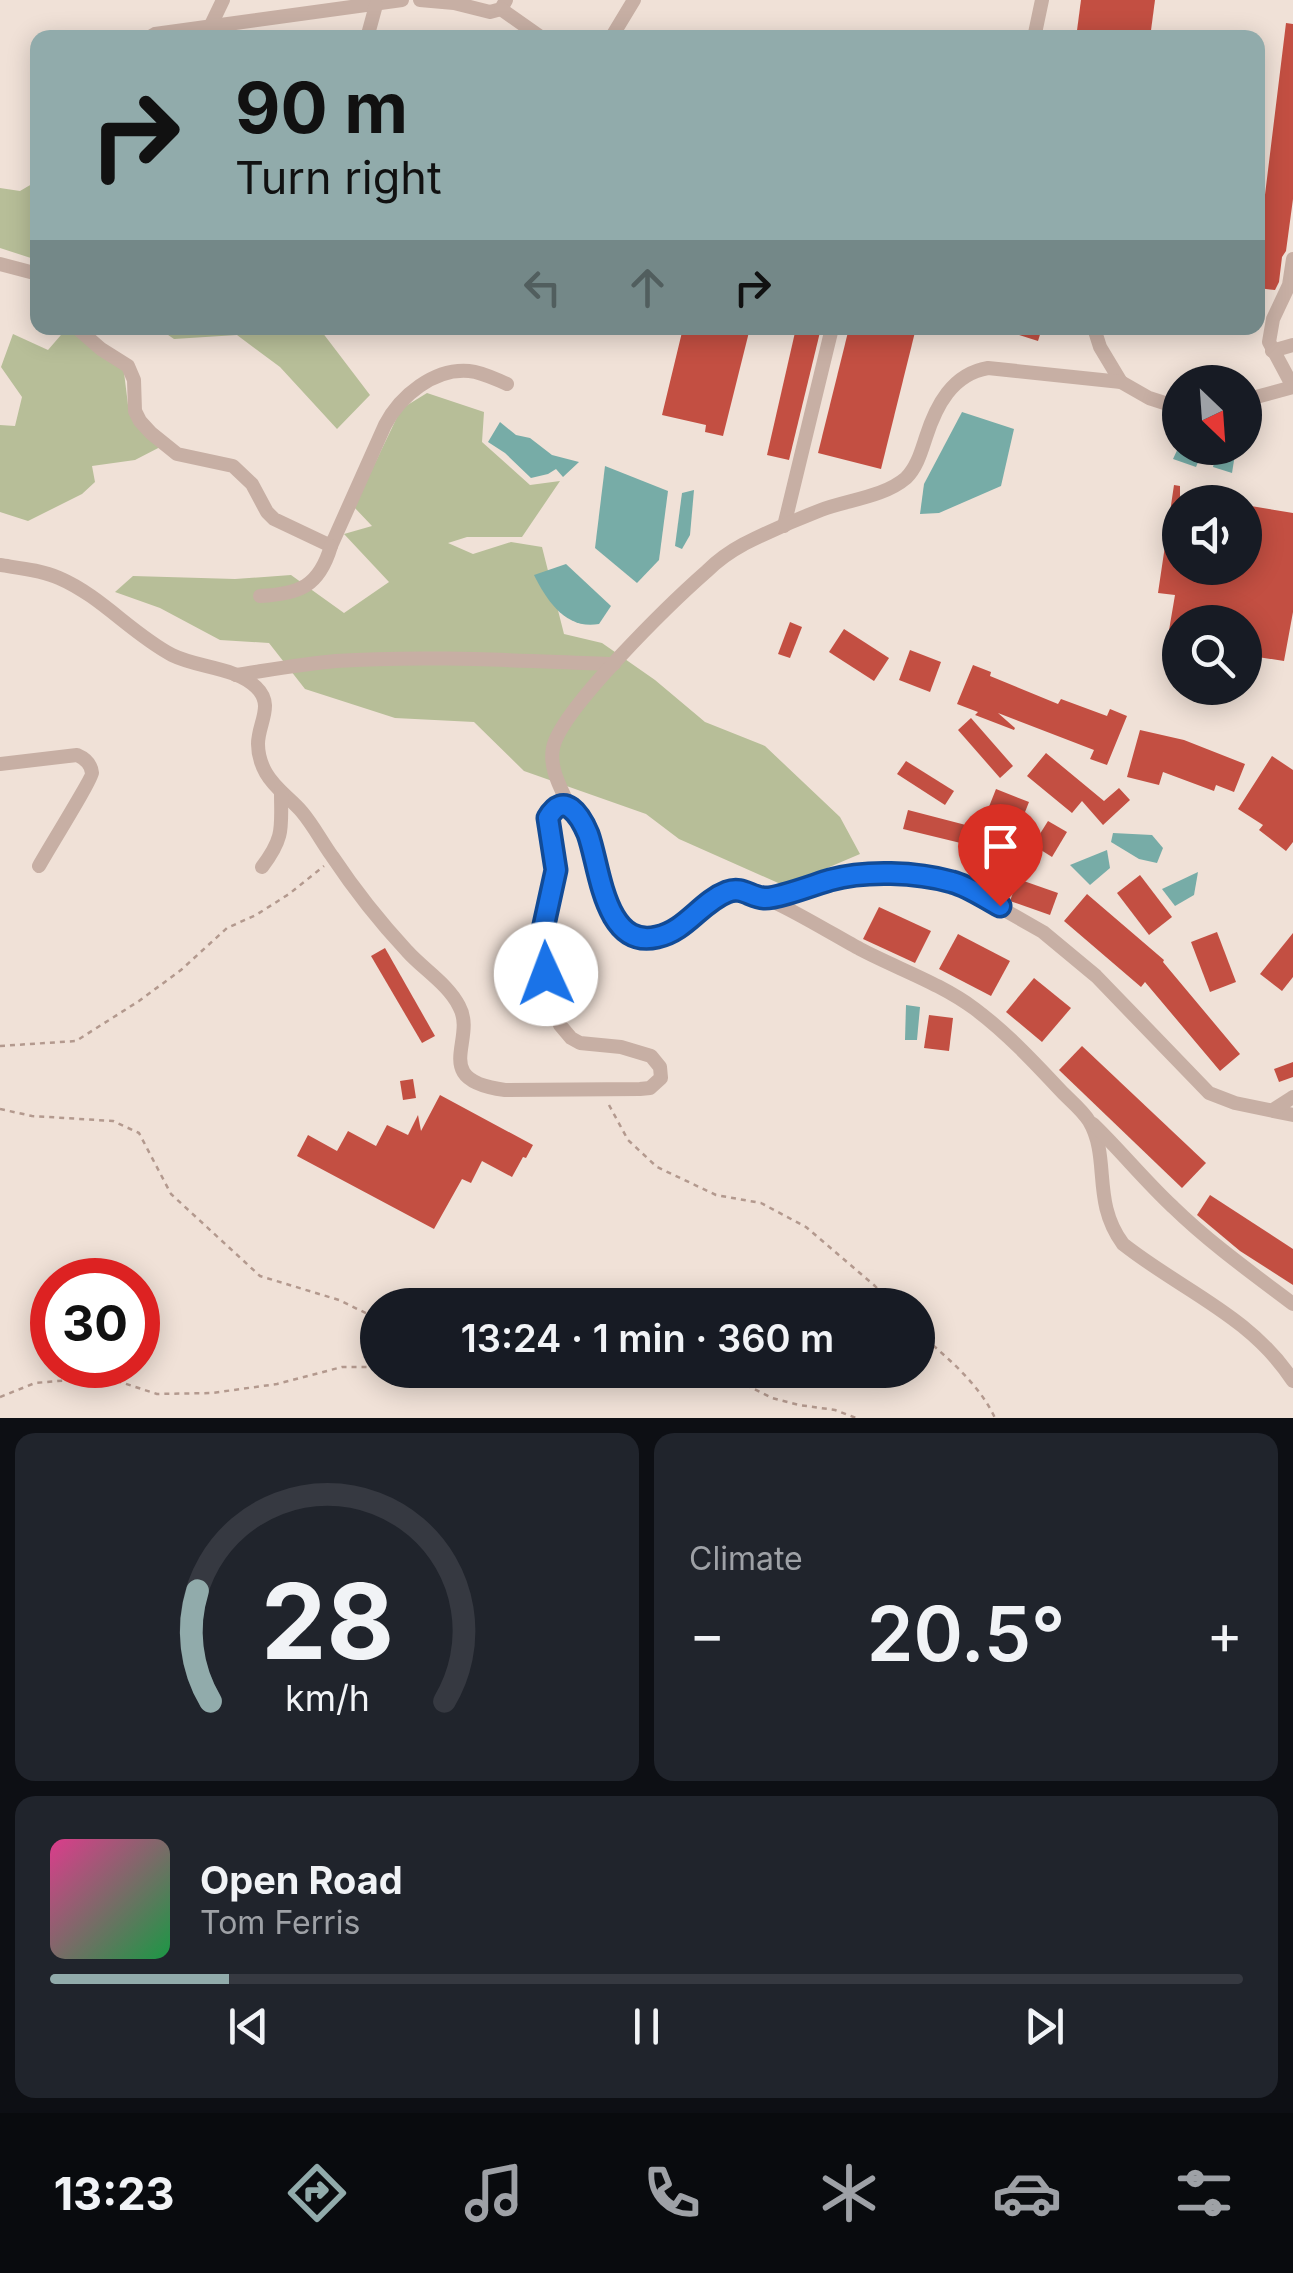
<!DOCTYPE html>
<meta charset="utf-8">
<style>
:root{--surface:#171b24;--page:#20242c;--text:#f1f3f6;--muted:#9ea1a6;--line:#363941;--accent:#91abab}
body{margin:0;font-family:Inter,sans-serif;background:var(--page);color:var(--text);height:100vh;display:flex;flex-direction:column;font-size:38px;white-space:nowrap}
*{box-sizing:border-box;margin:0}
p{font-size:32px;color:var(--muted)}
.icon{flex:none;width:55px;height:55px;fill:none;stroke:currentColor;stroke-width:2;stroke-linecap:round;stroke-linejoin:round}
.map{position:relative;height:1418px;overflow:hidden}
.details{display:flex;flex-direction:column;gap:15px;padding:15px;background:#0d0f14;flex:1}
.details>*{flex:none}
.guide{position:absolute;left:30px;top:30px;width:1235px;height:305px;border-radius:20px;box-shadow:0 5px 25px #0003;background:#91abab;color:#111;overflow:hidden}
.needle{width:65px;rotate:155deg}
.tools{position:absolute;left:1162px;top:365px;display:grid;gap:20px}
.tools a{display:grid;place-items:center;width:100px;height:100px;border-radius:50%;background:var(--surface);box-shadow:0 5px 25px #0003;font-size:50px}
.speed{position:absolute;left:30px;top:1258px;display:flex;gap:20px;font-size:50px;font-weight:700;text-align:center}
.speed>*{display:grid;place-content:center;width:130px;height:130px;border-radius:50%;background:var(--surface);box-shadow:0 5px 25px #0003;line-height:1}
.speed .limit{border:15px solid #d22;background:#fff;color:#111}
.pin{position:absolute;display:grid;place-items:center;width:85px;height:85px;color:#fff;margin:-102px -42px;border-radius:50% 50% 50% 0;rotate:-45deg;box-shadow:0 0 10px #0007}
.pin .icon{rotate:45deg}
.me{position:absolute;width:110px;margin:-55px;rotate:358deg;stroke-linejoin:round;filter:drop-shadow(0 0 8px #0008)}
.turn{display:flex;align-items:center;gap:35px;height:210px;padding:0 40px;font-size:45px}
.turn .icon{width:130px;height:130px;stroke-width:2.5}
.turn b{display:block;font-size:70px;line-height:85px}
.lanes{display:flex;align-items:center;height:95px;padding:0 40px;background:#0003;justify-content:center;gap:50px;direction:ltr}
.lanes .off{opacity:.35}
.big{font-size:75px;font-weight:600;line-height:1.1}
.details .widget{flex:1;display:flex;flex-direction:column;justify-content:center;gap:15px;min-width:0;padding:0 35px;border-radius:20px;background:var(--page)}
.details .dial{align-items:center;gap:0}
.dial svg{height:260px;overflow:visible;fill:none;stroke:var(--line);stroke-width:7;stroke-linecap:round;text-anchor:middle}
.dial text{fill:var(--text);stroke:none}
.song{display:flex;align-items:center;gap:30px}
.cover{width:120px;height:120px;border-radius:15px;background:linear-gradient(135deg,hsl(330 70% 55%),hsl(140 70% 35%))}
.played{height:10px;border-radius:5px;background:linear-gradient(90deg,var(--accent) 15%,var(--line) 15%)}
.keys{display:flex;justify-content:space-around;direction:ltr}
.heat{display:flex;justify-content:space-between;align-items:center;font-size:55px;direction:ltr}
.details .tiles{flex:1;display:grid;gap:15px;grid-template-columns:1fr 1fr}
.widget:last-child{grid-column:span 2}
.trip{position:absolute;left:360px;top:1288px;width:575px;height:100px;border-radius:50px;background:var(--surface);box-shadow:0 5px 25px #0003;font-weight:600;line-height:100px;text-align:center}
.tabs{display:flex;height:160px;justify-content:space-around;align-items:center;background:#090b0e;color:var(--muted)}
.tabs .icon{width:70px;height:70px}
.tabs .on{color:var(--accent)}
.tabs b{font-size:45px;color:var(--text)}
.map>svg:first-child{display:block}
.green{fill:#b7be98}
.water{fill:#77aca7}
.building{fill:#c34f42}
.lines{fill:none;stroke-linecap:round;stroke-linejoin:round}
.path{stroke:#b3998e;stroke-width:2.5;stroke-dasharray:5 5;stroke-linecap:butt}
.minor{stroke:#c7afa4;stroke-width:14}
.route-casing{stroke:#114b97;stroke-width:25}
.route{stroke:#1a73e8;stroke-width:18}
</style>
<div class="map">
<svg width="1293" height="1418" viewBox="0 0 1293 1418">
<rect width="100%" height="100%" fill="#f0e1d7"/>
<g class="green">
<path d="M37,181V260L0,248V188L20,191Z"/>
<path d="M67,328H82L122,356L128,405L164,445L135,460L92,466L95,482L82,494L28,521L0,512V425L15,426L22,397L1,367L13,334L48,350Z"/>
<path d="M158,328H319L370,395L337,429L280,367L237,335L174,339Z"/>
<path d="M427,393L484,412L482,442L530,485L560,481L522,537H467L448,543L473,554L511,542L542,547L564,634L602,643L655,680L705,722L765,746L840,817L860,854L785,886L679,839L646,814L524,771L474,722L395,718L305,689L269,643L220,640L160,608L115,592L133,576L235,579L291,575L344,613L389,582L344,534L372,526L354,507L401,409Z"/>
</g>
<g class="water">
<path d="M962,412L1014,429L1001,486L939,513L920,514L924,484Z"/>
<path d="M500,422L516,435L530,438L552,455L579,462L563,477L556,469L548,474L531,478L505,453L488,442Z"/>
<path d="M1180,444V448H1204L1196,467L1173,459Z"/>
<path d="M1218,448H1236L1232,473L1213,467Z"/>
<path d="M605,466L668,491L659,560L637,583L595,548Z"/>
<path d="M694,490L690,535L682,549L675,546L682,493Z"/>
<path d="M566,564L611,606L599,624C566,630 547,601 534,575Z"/>
<path d="M1113,833L1152,835L1163,848L1157,863L1139,859L1111,842Z"/>
<path d="M1107,850L1110,868L1090,885L1070,865Z"/>
<path d="M1198,872L1194,895L1175,906L1162,889Z"/>
<path d="M906,1005L920,1007L917,1040H905Z"/>
</g>
<g class="building">
<path d="M1081,0H1155L1150,38H1076Z"/>
<path d="M1286,23L1293,24V199L1286,251L1282,257L1279,282L1275,290L1258,288V252Z"/>
<path d="M683,328H750L723,436L705,432L706,425L662,415Z"/>
<path d="M796,328H821L789,460L767,455Z"/>
<path d="M849,328H916L881,469L818,453Z"/>
<path d="M1004,328H1042L1038,341L1004,330Z"/>
<path d="M1174,485L1180,486V568H1245V505L1293,513V612L1284,661L1245,655V622H1180V644L1167,642L1175,595L1158,593Z"/>
<path d="M790,622L802,627L790,658L778,654Z"/>
<path d="M844,629L889,658L874,681L829,652Z"/>
<path d="M910,650L941,662L930,692L899,680Z"/>
<path d="M973,665L991,672L990,676L1058,704L1061,699L1107,716L1110,709L1127,716L1107,765L1090,759L1094,750L998,713L1015,728L1014,730L975,715L978,712L957,704Z"/>
<path d="M971,718L1013,766L1000,778L958,730Z"/>
<path d="M1140,730L1184,740L1245,764L1234,792L1216,785L1214,791L1163,772L1159,785L1127,777Z"/>
<path d="M1046,753L1104,801L1119,788L1130,800L1103,825L1082,801L1072,813L1027,776Z"/>
<path d="M1272,756L1293,770V842L1286,851L1259,830L1263,825L1238,809Z"/>
<path d="M906,761L954,791L945,805L897,774Z"/>
<path d="M996,789L1029,802L1000,875L967,862L973,846L903,829L908,810L985,830L981,827Z"/>
<path d="M1048,821L1067,832L1052,857L1033,845Z"/>
<path d="M1140,875L1172,917L1149,935L1117,893Z"/>
<path d="M1018,879L1058,893L1050,915L1010,901Z"/>
<path d="M1087,894L1164,960L1163,962L1240,1054L1220,1071L1145,982L1141,987L1064,921Z"/>
<path d="M879,907L931,931L915,963L863,939Z"/>
<path d="M1217,932L1236,982L1210,992L1191,942Z"/>
<path d="M1293,933V977L1282,991L1260,974Z"/>
<path d="M958,934L1010,961L991,996L939,969Z"/>
<path d="M385,948L435,1036L422,1043L371,956Z"/>
<path d="M1034,978L1071,1008L1042,1042L1006,1012Z"/>
<path d="M929,1015L953,1018L949,1051L924,1048Z"/>
<path d="M1082,1046L1206,1163L1182,1188L1059,1070Z"/>
<path d="M1293,1062V1077L1279,1082L1274,1069Z"/>
<path d="M413,1079L416,1098L403,1100L400,1081Z"/>
<path d="M440,1095L533,1145L526,1158L523,1157L512,1177L482,1161L471,1183L462,1179L434,1229L297,1156L308,1135L337,1151L348,1131L376,1146L387,1125L408,1135L418,1115L421,1131Z"/>
<path d="M1210,1195L1293,1249V1285L1240,1251L1197,1215Z"/>
</g>
<g class="lines">
<g class="path">
<path d="M0,1046L76,1041L139,1001L181,970L227,928L256,915L289,894L324,866"/>
<path d="M609,1105L628,1140L657,1167L716,1195L761,1203L806,1227L875,1286L893,1305"/>
<path d="M0,1109L32,1116L113,1121L139,1133L171,1194L260,1276L339,1300L378,1319"/>
<path d="M918,1332C947,1358 978,1382 995,1418"/>
<path d="M649,1370L662,1377L736,1380L772,1398L799,1405L835,1410L856,1418"/>
<path d="M0,1397L35,1383L105,1377L157,1394L212,1393L277,1384L342,1367H378"/>
</g>
<g class="minor">
<path d="M420,0L454,3L490,12L501,9L506,0"/>
<path d="M501,9L542,38"/>
<path d="M210,27L223,0"/>
<path d="M148,38L155,34L402,0"/>
<path d="M367,38L376,5"/>
<path d="M611,38L634,0"/>
<path d="M1034,38L1042,0"/>
<path d="M0,264L38,274"/>
<path d="M77,328L101,349L128,366L134,380L135,411L140,421L151,433L177,454L233,466L252,484L267,512L274,519L331,546L385,425C400,396 434,368 469,371C482,372 495,379 507,384"/>
<path d="M1094,328L1100,347L1121,382"/>
<path d="M1272,351L1293,345"/>
<path d="M1293,387L1269,342L1273,319L1289,285L1293,259"/>
<path d="M1245,400L1293,387"/>
<path d="M784,526L832,328"/>
<path d="M0,565C19,568 41,570 59,578C101,596 132,634 172,655C198,668 235,667 256,687C275,705 258,723 258,744C258,754 261,764 266,773C275,789 290,798 302,812C313,825 322,842 332,856C354,889 380,922 407,951C423,969 448,984 459,1006C478,1040 428,1080 505,1090L640,1089L650,1088L661,1078L660,1067L651,1056L621,1047L580,1043L571,1038L560,1025L540,952L556,870L548,818L556,807L569,806C603,836 591,901 624,929C668,966 702,890 737,890C761,889 835,936 860,949C898,969 940,983 975,1009C1007,1033 1036,1064 1063,1093C1071,1101 1083,1111 1089,1121C1111,1158 1091,1201 1123,1244C1181,1290 1251,1316 1293,1381"/>
<path d="M260,596C299,594 319,587 331,546"/>
<path d="M236,675C269,670 302,664 336,661C428,655 521,661 614,664"/>
<path d="M0,764L77,755C84,758 91,763 92,773C92,779 46,853 39,866"/>
<path d="M569,806C561,788 549,769 553,748C560,710 674,600 707,571C717,561 731,551 744,544C768,532 795,520 821,510C847,500 884,497 906,478C917,467 921,452 926,437C936,406 952,374 988,368L1121,382L1149,398L1180,408"/>
<path d="M262,867C285,837 281,827 281,792"/>
<path d="M765,899L842,877L914,875L955,882L1043,932L1096,976L1209,1093L1235,1103L1293,1115"/>
<path d="M1273,1110L1293,1097"/>
<path d="M1093,1124C1120,1150 1145,1181 1173,1207C1210,1243 1252,1273 1293,1304"/>
</g>
</g>
<g class="lines">
<g class="route-casing">
<path id="route" d="M546,974L540,952V943L556,870L548,818C564,790 580,815 588,834C600,867 604,949 657,937C686,931 701,902 727,892C742,886 750,897 764,898C777,899 816,884 830,880C865,870 917,872 952,882C968,886 985,898 1000,906"/>
</g>
<use href="#route" class="route"/>
</g>
</svg>
<div class="tools">
<a><svg class="needle" viewBox="-14 -14 28 28"><path d="M0-13l5 13h-10z" fill="#e53935"/><path d="M0 13l5-13h-10z" fill="#9ea1a6"/></svg></a>
<a><svg class="icon" aria-label="sound" viewBox="0 0 24 24"><path d="M4 9h4l5-4v14l-5-4H4zM17 9q2 3 0 6"/></svg></a>
<a><svg class="icon" aria-label="search" viewBox="0 0 24 24"><circle cx="10" cy="10" r="6"/><path d="M15 15l6 6"/></svg></a>
</div>
<div class="speed"><div class="limit">30</div></div>
<div class="pin" style="left:1000px;top:906px;background:#d93025"><svg class="icon" aria-label="arrive" viewBox="0 0 24 24"><path d="M6 21V4h12l-3 4 3 4H6"/></svg></div>
<svg class="me" style="left:546px;top:974px" viewBox="-20 -20 40 40"><circle r="19" fill="#fff"/><path d="M0-13L10 11 0 6-10 11z" fill="#1a73e8"/></svg>
<div class="trip">13:24 · 1 min · 360 m</div>
<div class="guide">
<div class="turn"><svg class="icon" aria-label="right" viewBox="0 0 24 24"><path d="M7 20v-9h11M14 6l5 5-5 5"/></svg><div><b>90 m</b>Turn right</div></div>
<div class="lanes"><svg class="icon off" aria-label="left" viewBox="0 0 24 24"><path d="M17 20v-9H6M10 6l-5 5 5 5"/></svg><svg class="icon off" aria-label="ahead" viewBox="0 0 24 24"><path d="M12 20V5M6 11l6-6 6 6"/></svg><svg class="icon" aria-label="right" viewBox="0 0 24 24"><path d="M7 20v-9h11M14 6l5 5-5 5"/></svg></div>
</div>
</div>
<section class="details">
<div class="tiles">
<div class="widget dial"><svg viewBox="0 0 100 80">
<path d="M14 69A42 42 0 1 1 86 69"/>
<path d="M14 69A42 42 0 0 1 10 35" stroke="#91abab"/>
<text x="50" y="56" font-size="32" font-weight="700">28</text>
<text x="50" y="72" font-size="11">km/h</text>
</svg></div>
<div class="widget"><p>Climate</p>
<div class="heat"><a>−</a><b class="big">20.5°</b><a>+</a></div>
</div>
<div class="widget">
<div class="song"><i class="cover"></i><div><b>Open Road</b><p>Tom Ferris</p></div></div>
<div class="played"></div>
<div class="keys"><svg class="icon" aria-label="previous" viewBox="0 0 24 24"><path d="M18 5L8 12l10 7zM5 5v14"/></svg><svg class="icon" aria-label="pause" viewBox="0 0 24 24"><path d="M8 5v14M16 5v14"/></svg><svg class="icon" aria-label="next" viewBox="0 0 24 24"><path d="M6 5l10 7-10 7zM19 5v14"/></svg></div>
</div>
</div>
</section>
<nav class="tabs">
<b>13:23</b>
<svg class="icon on" aria-label="directions" viewBox="0 0 24 24"><path d="M12 3l9 9-9 9-9-9zM9 14v-3h6M13 9l2 2-2 2"/></svg>
<svg class="icon" aria-label="music" viewBox="0 0 24 24"><path d="M9 18V5l10-2v13"/><circle cx="6" cy="18" r="3"/><circle cx="16" cy="16" r="3"/></svg>
<svg class="icon" aria-label="phone" viewBox="0 0 24 24"><path d="M5 4h4l2 5-3 2q2 4 5 5l2-3 5 2v4C11 20 4 13 5 4z"/></svg>
<svg class="icon" aria-label="climate" viewBox="0 0 24 24"><path d="M12 3v18M4 7l16 10M4 17L20 7"/></svg>
<svg class="icon" aria-label="car" viewBox="0 0 24 24"><path d="M5 17H2v-5l4-1 3-4h7l3 4 3 1v5h-3M9 17h6M6 11h13"/><circle cx="7" cy="17" r="2"/><circle cx="17" cy="17" r="2"/></svg>
<svg class="icon" aria-label="filters" viewBox="0 0 24 24"><path d="M4 7h16M4 17h16"/><circle cx="9" cy="7" r="2"/><circle cx="15" cy="17" r="2"/></svg>
</nav>
